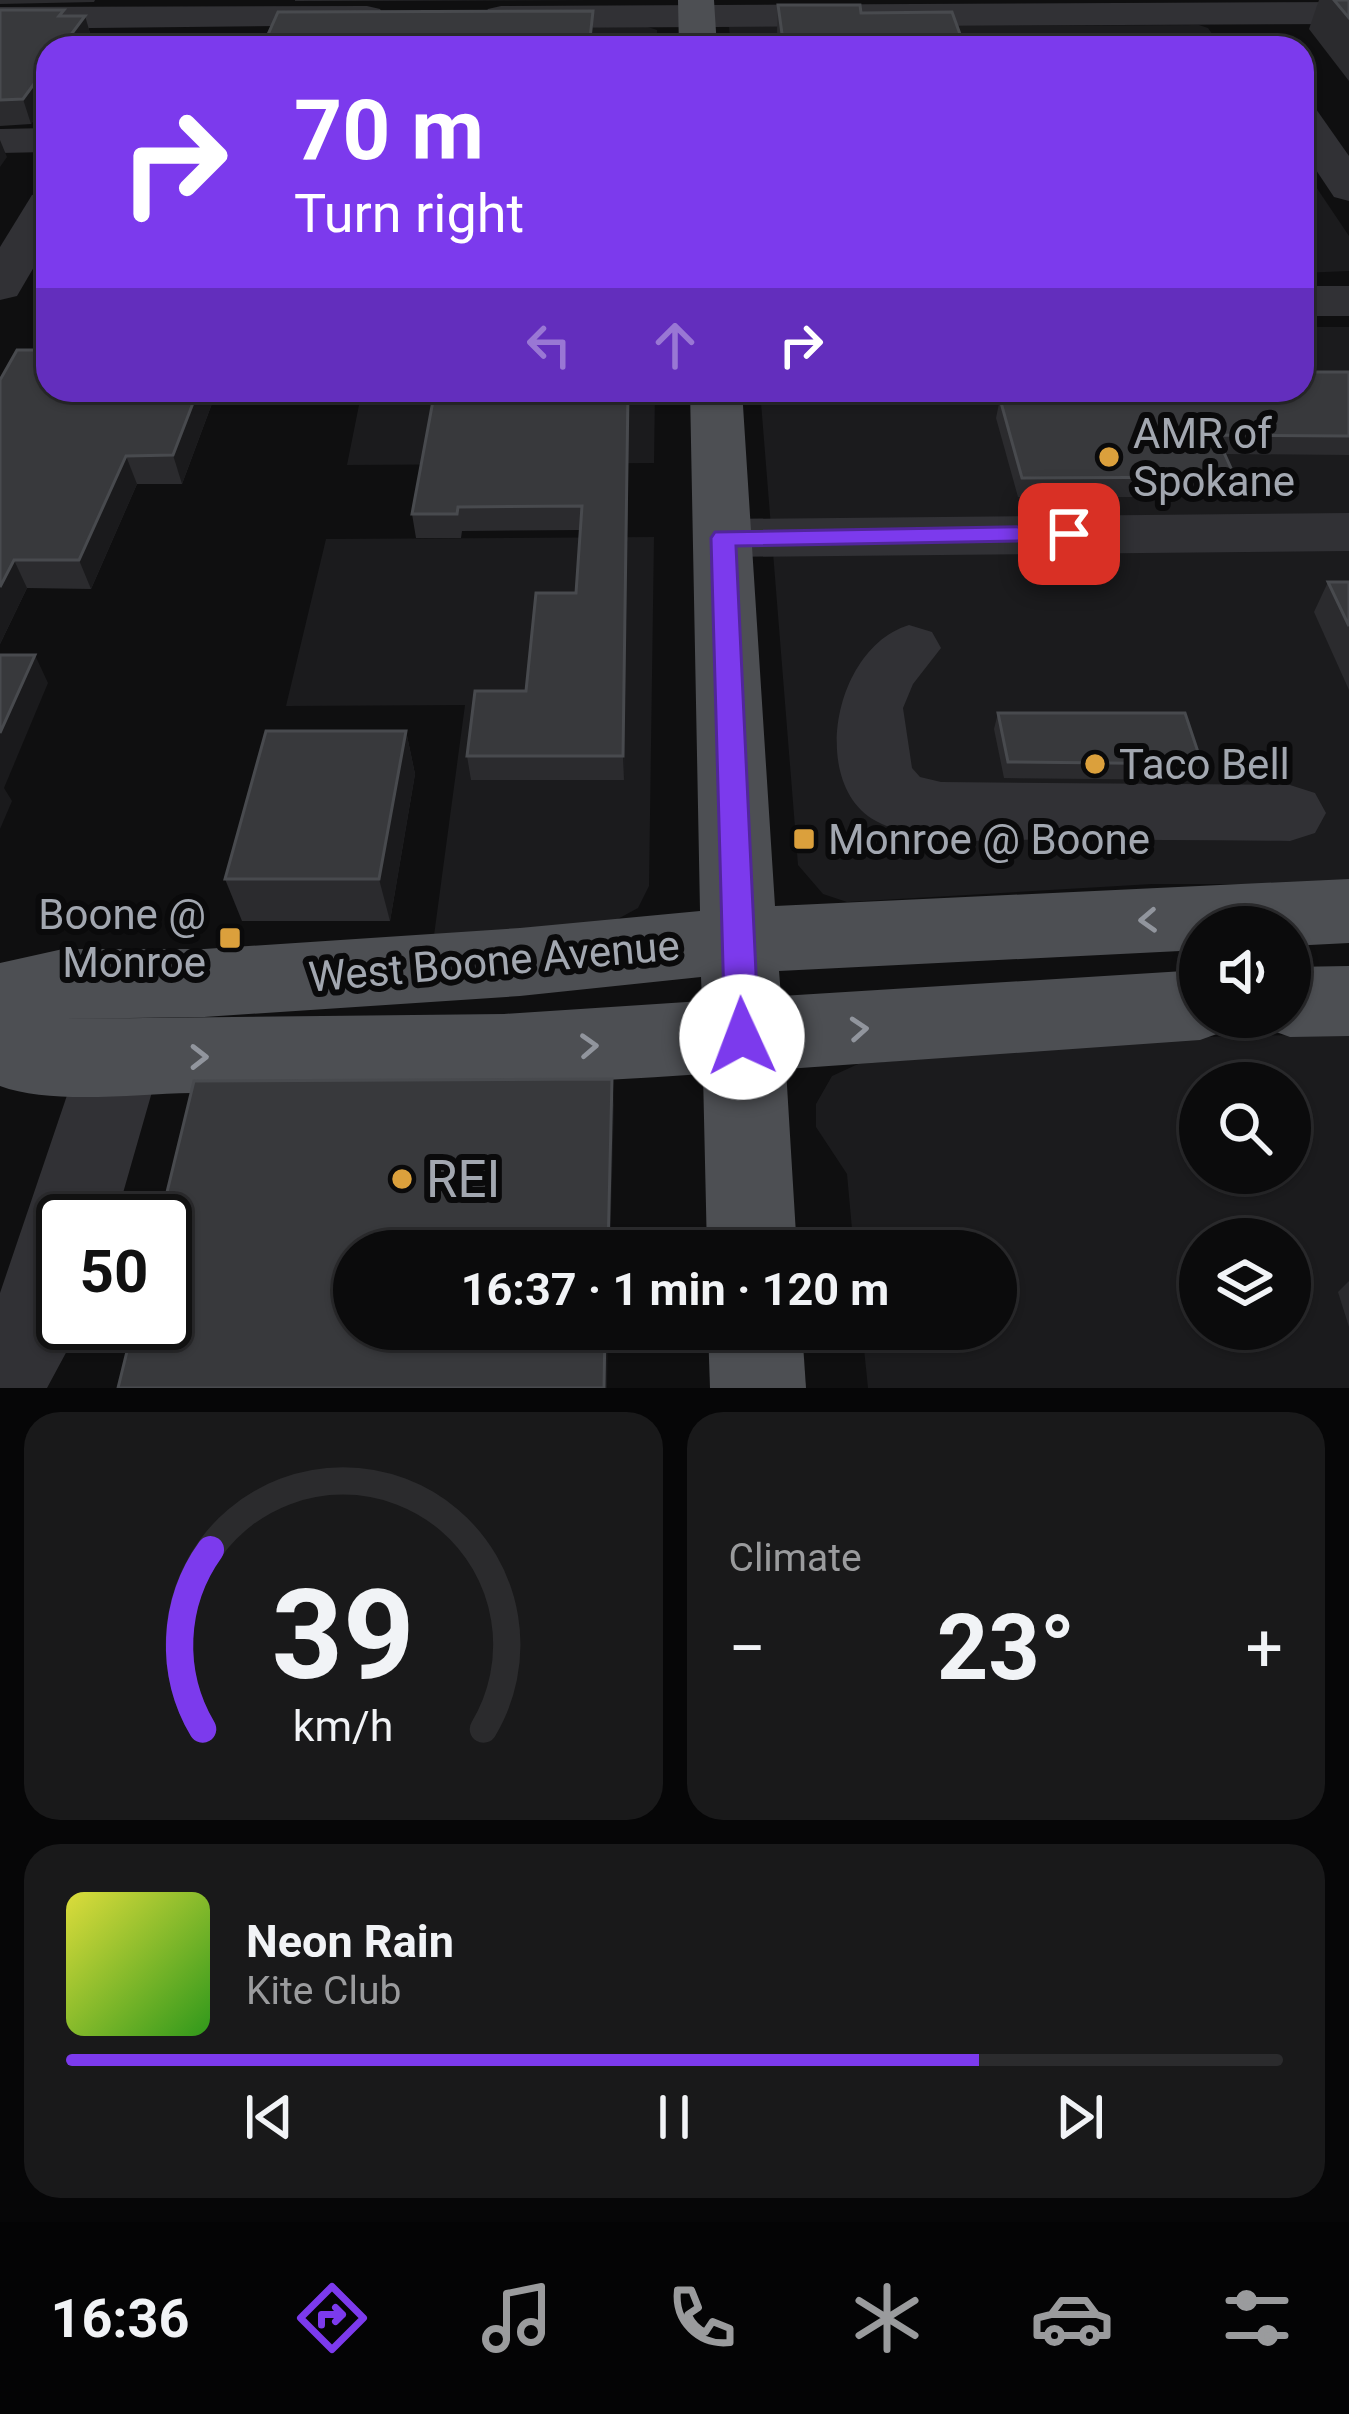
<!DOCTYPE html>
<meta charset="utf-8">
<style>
:root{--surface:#0b0b0c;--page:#19191a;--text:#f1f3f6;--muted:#9a9b9d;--line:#2b2b2d;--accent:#7c3aed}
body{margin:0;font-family:Roboto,sans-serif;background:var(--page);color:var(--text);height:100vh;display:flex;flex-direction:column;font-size:45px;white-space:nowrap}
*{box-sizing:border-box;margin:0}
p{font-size:39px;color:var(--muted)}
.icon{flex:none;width:66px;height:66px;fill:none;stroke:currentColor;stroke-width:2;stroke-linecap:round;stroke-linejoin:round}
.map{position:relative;height:1388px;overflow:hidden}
.drawer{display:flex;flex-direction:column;gap:24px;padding:24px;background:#060607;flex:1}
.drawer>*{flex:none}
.guide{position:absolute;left:36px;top:36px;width:1278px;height:366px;border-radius:36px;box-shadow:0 3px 9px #0004,0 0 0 3px var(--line);background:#7c3aed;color:#fff;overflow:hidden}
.fabs{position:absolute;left:1179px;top:906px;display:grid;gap:24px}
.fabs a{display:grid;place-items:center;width:132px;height:132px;border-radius:50%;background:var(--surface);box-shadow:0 3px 9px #0004,0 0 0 3px var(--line);font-size:60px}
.speed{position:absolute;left:36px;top:1194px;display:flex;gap:24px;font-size:60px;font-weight:700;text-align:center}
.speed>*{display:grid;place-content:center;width:156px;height:156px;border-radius:50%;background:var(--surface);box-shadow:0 3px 9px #0004,0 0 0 3px var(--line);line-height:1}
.speed .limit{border:6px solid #111;border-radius:18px;background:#fff;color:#111}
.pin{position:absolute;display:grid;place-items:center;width:102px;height:102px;color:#fff;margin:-51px;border-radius:24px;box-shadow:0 6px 18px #0006}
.me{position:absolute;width:132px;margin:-66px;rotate:358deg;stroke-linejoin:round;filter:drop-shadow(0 0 9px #0008)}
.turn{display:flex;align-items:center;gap:42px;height:252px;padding:0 60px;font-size:54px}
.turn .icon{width:156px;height:156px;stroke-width:2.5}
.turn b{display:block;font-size:84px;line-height:102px}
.lanes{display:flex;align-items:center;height:114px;padding:0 60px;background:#0003;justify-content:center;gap:60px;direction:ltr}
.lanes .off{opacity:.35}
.big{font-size:90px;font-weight:700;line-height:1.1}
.drawer .widget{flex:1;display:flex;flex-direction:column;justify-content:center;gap:18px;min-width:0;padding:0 42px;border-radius:36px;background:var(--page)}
.drawer .dial{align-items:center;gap:0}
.dial svg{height:312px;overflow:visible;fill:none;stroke:var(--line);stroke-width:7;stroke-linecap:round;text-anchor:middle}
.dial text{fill:var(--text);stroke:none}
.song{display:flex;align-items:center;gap:36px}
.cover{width:144px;height:144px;border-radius:18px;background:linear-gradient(135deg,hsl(60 70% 55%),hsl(110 70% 35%))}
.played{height:12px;border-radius:6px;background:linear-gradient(90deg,var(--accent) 75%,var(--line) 75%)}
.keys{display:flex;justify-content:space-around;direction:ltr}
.heat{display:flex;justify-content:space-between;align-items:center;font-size:66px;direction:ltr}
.drawer .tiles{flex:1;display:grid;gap:24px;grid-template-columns:1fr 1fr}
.widget:last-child{grid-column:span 2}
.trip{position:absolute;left:333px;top:1230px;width:684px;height:120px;border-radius:60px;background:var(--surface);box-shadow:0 3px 9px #0004,0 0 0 3px var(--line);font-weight:700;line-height:120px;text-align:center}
.dock{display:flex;height:192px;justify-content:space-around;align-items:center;background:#040405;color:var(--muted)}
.dock .icon{width:84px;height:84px}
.dock .on{color:var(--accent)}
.dock b{font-size:54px;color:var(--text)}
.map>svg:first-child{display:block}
.built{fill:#1b1b1d;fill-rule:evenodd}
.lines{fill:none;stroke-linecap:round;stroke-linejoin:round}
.minor{fill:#313135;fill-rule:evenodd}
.major{fill:#4d4f53;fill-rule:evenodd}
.wall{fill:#2b2b2e}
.shaded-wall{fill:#1a1a1c}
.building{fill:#38393c;stroke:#484a4e;stroke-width:3}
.oneway{stroke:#91959d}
.route{fill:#7c3aed;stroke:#51269a;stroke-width:3}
.poi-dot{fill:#dba03c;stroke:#0a0a0b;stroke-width:4.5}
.labels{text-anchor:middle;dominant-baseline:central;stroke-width:12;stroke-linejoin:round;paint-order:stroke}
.poi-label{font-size:42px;fill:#a2a7b0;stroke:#0a0a0b;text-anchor:start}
.street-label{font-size:42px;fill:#a2a7b0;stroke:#0a0a0b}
.near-poi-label{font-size:51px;fill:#a2a7b0;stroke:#0a0a0b;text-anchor:start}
</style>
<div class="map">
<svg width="1349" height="1388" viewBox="0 0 1349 1388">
<rect width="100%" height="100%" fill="#0f0f10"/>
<g class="built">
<path d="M1199,25L1208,28L1222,48H731L729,27Z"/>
<path d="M480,26H645L657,30V48H475Z"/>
<path d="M1302,166L1349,236V271L1302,273Z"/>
<path d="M1302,327H1349V884H1152L847,902L823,894L798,865L760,390H1302Z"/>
<path d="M362,390H655L654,463L347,465Z"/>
<path d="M654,537L649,886L638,908L614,921L433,943L465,705L286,706L326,539Z"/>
<path d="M1349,1034V1388H868L862,1329H996V1251H854L847,1174L816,1127V1104L832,1076L858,1064L1197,1037ZM1200,1083H1290V1173H1200ZM1200,1239H1290V1329H1200Z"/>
</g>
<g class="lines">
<g class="minor">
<path d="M1349,2V24L501,28L488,25L483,17L488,9L501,6Z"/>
<path d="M367,6L380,9L385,17L380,25L0,29V7Z"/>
<path d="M1302,106L1316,109L1349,156V201L1334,197L1302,149Z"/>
<path d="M48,128V152L0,153V129Z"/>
<path d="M48,191V243L17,296L0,300V247L32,195Z"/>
<rect x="1302" y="286" width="47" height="30"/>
<path d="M1349,513V551L723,557L702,552L693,538L702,524L723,519Z"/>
<path d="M909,625L932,632L941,648L913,684L903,708L912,768L920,777L941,782L1290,785L1315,793L1326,813L1315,833L1290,841C1213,840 1136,840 1059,839C1001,839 929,849 876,821C809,785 833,648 909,625Z"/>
<path d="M121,1020L150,1031L162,1057L115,1221H63V1323H82L47,1388H0V1293L80,1057L92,1031Z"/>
</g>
<g class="major">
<path d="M678,0H714L717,48H679Z"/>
<path d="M690,390H742L775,906L1349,879V943L1290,946V927H1200V950L779,971L781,996L1200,970V1017H1234L1228,1030L1200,1040L786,1069L797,1251H707L703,1074C532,1086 362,1090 191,1093C136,1094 50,1105 0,1086V963L63,949H204L520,928L700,911ZM701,977L702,1001L504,1014L56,1019L204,1017L520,996Z"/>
<path d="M1349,966V1036L1290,1037L1262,1027L1257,1017H1290V967Z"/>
<path d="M708,1329H802L806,1388H710Z"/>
</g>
</g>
<g class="wall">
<path d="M0,0H95L94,2L0,4Z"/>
<path d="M295,0H597L295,1Z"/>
<path d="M1319,0H1349V81L1309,29Z"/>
<path d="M778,5L965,48H779L777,31Z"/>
<path d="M0,10L85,16L92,40L86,48H48V101L31,124L0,126Z"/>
<path d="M1312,372H1349V455L1225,454L1235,477L1228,497H1018L996,418L1000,399L1050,398L1048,390H1302Z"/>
<path d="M0,380L217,390L182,484H137L91,589L27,588L0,644Z"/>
<path d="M379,390H629L624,780H471L467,756L526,691L576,593L580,530L462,531L461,538H416L412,514L433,397H380Z"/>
<path d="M1328,582H1349V690L1314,612Z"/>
<path d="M998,713L1202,764L1195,780L1004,778L994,729Z"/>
<path d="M406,731L415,774L390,921H242L225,879Z"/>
<path d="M1349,1281V1327L1338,1292Z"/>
</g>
<g class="shaded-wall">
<path d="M593,11L592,48H589Z"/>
<path d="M85,16L92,40L86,48H61Z"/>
<path d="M48,65V101L31,124L23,99Z"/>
<path d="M0,140L7,157L0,167Z"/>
<path d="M198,390H217L182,484L173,455Z"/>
<path d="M629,390L624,780L623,756Z"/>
<path d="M126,456L137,484L91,589L79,560Z"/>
<path d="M14,560L27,588L0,644V587Z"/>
<path d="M35,655L48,683L4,788L12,801L0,829V733Z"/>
<path d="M406,731L415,774L390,921L379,879Z"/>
<path d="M612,1079L614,1105L610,1251H608Z"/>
<path d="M605,1329H608L607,1388H604Z"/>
</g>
<g class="building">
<path d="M1334,0H1349V18Z"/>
<path d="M778,5H860L861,13L952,12L965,48H784Z"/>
<path d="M0,10H64L59,16H85L61,48H48V65L23,99L0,100Z"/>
<path d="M593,11L589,48H262L278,12Z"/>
<path d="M17,350H48V390H198L173,455L126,456L79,560H14L0,587V380Z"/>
<path d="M1302,354L1312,372H1349V436L1216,435L1235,477L1022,478L1000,399L1061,398L1058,390H1302Z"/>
<path d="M435,390H628L623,756H467L475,691H526L536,593H576L582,506L458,507L457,514H412Z"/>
<path d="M1328,582H1349V626Z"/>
<path d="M0,655H35L0,733Z"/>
<path d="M998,713H1185L1202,764L1008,762Z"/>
<path d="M266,731H406L379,879H225Z"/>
<path d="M612,1079L608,1251H354V1329H605L604,1388H118L134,1323H165V1221H160L194,1081Z"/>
</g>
<defs><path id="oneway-chevron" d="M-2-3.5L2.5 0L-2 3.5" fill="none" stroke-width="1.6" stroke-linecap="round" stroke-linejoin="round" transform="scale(3)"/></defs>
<g class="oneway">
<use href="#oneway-chevron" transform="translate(1148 920) rotate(177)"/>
<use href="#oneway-chevron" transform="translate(859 1029) rotate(-4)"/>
<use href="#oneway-chevron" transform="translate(589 1046) rotate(-3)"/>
<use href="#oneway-chevron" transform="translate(199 1057)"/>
</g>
<path class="route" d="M1069,526L1081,534L1077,540L736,546L759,1037L754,1048L742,1052L730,1048L725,1037L711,538L715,532Z"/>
<g class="poi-dot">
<circle cx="1109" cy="457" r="12"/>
<circle cx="1095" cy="764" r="12"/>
<rect x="792" y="827" width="24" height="24" rx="6"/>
<rect x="218" y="926" width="24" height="24" rx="6"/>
<circle cx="402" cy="1179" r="12"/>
</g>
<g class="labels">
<g class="poi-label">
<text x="1133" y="433">AMR of<tspan x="1133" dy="48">Spokane</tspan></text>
<text x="1119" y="764">Taco Bell</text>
<text x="828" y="839">Monroe @ Boone</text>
<text x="206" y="914" text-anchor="end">Boone @<tspan x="206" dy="48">Monroe</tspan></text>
</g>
<g class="street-label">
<text transform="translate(494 961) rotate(-5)">West Boone Avenue</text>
</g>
<g class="near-poi-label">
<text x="426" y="1179">REI</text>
</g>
</g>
</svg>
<div class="fabs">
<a><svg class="icon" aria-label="sound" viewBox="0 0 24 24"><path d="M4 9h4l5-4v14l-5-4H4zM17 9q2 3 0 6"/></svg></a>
<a><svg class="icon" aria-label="search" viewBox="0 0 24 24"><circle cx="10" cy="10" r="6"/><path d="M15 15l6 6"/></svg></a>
<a><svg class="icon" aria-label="layers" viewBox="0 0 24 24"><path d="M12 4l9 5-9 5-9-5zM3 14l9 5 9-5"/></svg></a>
</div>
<div class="speed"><div class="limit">50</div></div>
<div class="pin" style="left:1069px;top:534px;background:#d93025"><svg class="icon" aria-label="arrive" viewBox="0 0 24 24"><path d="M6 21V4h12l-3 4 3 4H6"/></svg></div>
<svg class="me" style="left:742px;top:1037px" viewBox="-20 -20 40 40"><circle r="19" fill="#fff"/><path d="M0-13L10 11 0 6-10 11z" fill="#7c3aed"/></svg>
<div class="trip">16:37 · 1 min · 120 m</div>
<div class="guide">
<div class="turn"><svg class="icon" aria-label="right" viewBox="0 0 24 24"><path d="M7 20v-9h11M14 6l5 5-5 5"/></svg><div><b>70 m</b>Turn right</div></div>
<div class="lanes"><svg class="icon off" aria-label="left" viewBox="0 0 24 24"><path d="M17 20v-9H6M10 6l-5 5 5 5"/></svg><svg class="icon off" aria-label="ahead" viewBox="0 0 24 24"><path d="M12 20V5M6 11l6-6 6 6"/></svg><svg class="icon" aria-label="right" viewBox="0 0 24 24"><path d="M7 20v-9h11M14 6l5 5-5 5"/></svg></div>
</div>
</div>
<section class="drawer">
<div class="tiles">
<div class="widget dial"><svg viewBox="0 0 100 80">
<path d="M14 69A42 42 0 1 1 86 69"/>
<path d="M14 69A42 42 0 0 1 16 23" stroke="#7c3aed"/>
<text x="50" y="56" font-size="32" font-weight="700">39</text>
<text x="50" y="72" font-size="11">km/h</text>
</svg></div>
<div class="widget"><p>Climate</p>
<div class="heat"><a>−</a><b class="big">23°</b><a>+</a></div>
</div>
<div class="widget">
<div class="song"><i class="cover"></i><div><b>Neon Rain</b><p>Kite Club</p></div></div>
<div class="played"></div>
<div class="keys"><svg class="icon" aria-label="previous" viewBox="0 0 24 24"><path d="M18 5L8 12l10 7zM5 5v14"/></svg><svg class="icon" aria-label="pause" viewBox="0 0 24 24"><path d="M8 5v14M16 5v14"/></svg><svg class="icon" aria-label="next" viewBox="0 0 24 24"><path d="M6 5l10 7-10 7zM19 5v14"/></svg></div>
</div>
</div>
</section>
<nav class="dock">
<b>16:36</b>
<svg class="icon on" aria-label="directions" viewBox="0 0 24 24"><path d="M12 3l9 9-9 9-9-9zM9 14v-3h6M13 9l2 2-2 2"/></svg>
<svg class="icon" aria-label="music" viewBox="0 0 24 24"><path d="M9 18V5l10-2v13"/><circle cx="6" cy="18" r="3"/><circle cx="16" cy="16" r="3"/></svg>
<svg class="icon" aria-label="phone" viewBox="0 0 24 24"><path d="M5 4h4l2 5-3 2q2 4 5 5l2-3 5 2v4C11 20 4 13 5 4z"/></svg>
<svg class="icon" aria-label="climate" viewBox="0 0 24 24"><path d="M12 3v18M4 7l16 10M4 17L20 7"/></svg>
<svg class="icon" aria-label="car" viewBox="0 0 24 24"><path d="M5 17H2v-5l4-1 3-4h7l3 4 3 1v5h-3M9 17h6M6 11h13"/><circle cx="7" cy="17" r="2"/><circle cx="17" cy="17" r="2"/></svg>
<svg class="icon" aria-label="filters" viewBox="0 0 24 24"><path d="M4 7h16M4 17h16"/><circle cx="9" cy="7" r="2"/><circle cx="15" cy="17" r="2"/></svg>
</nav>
